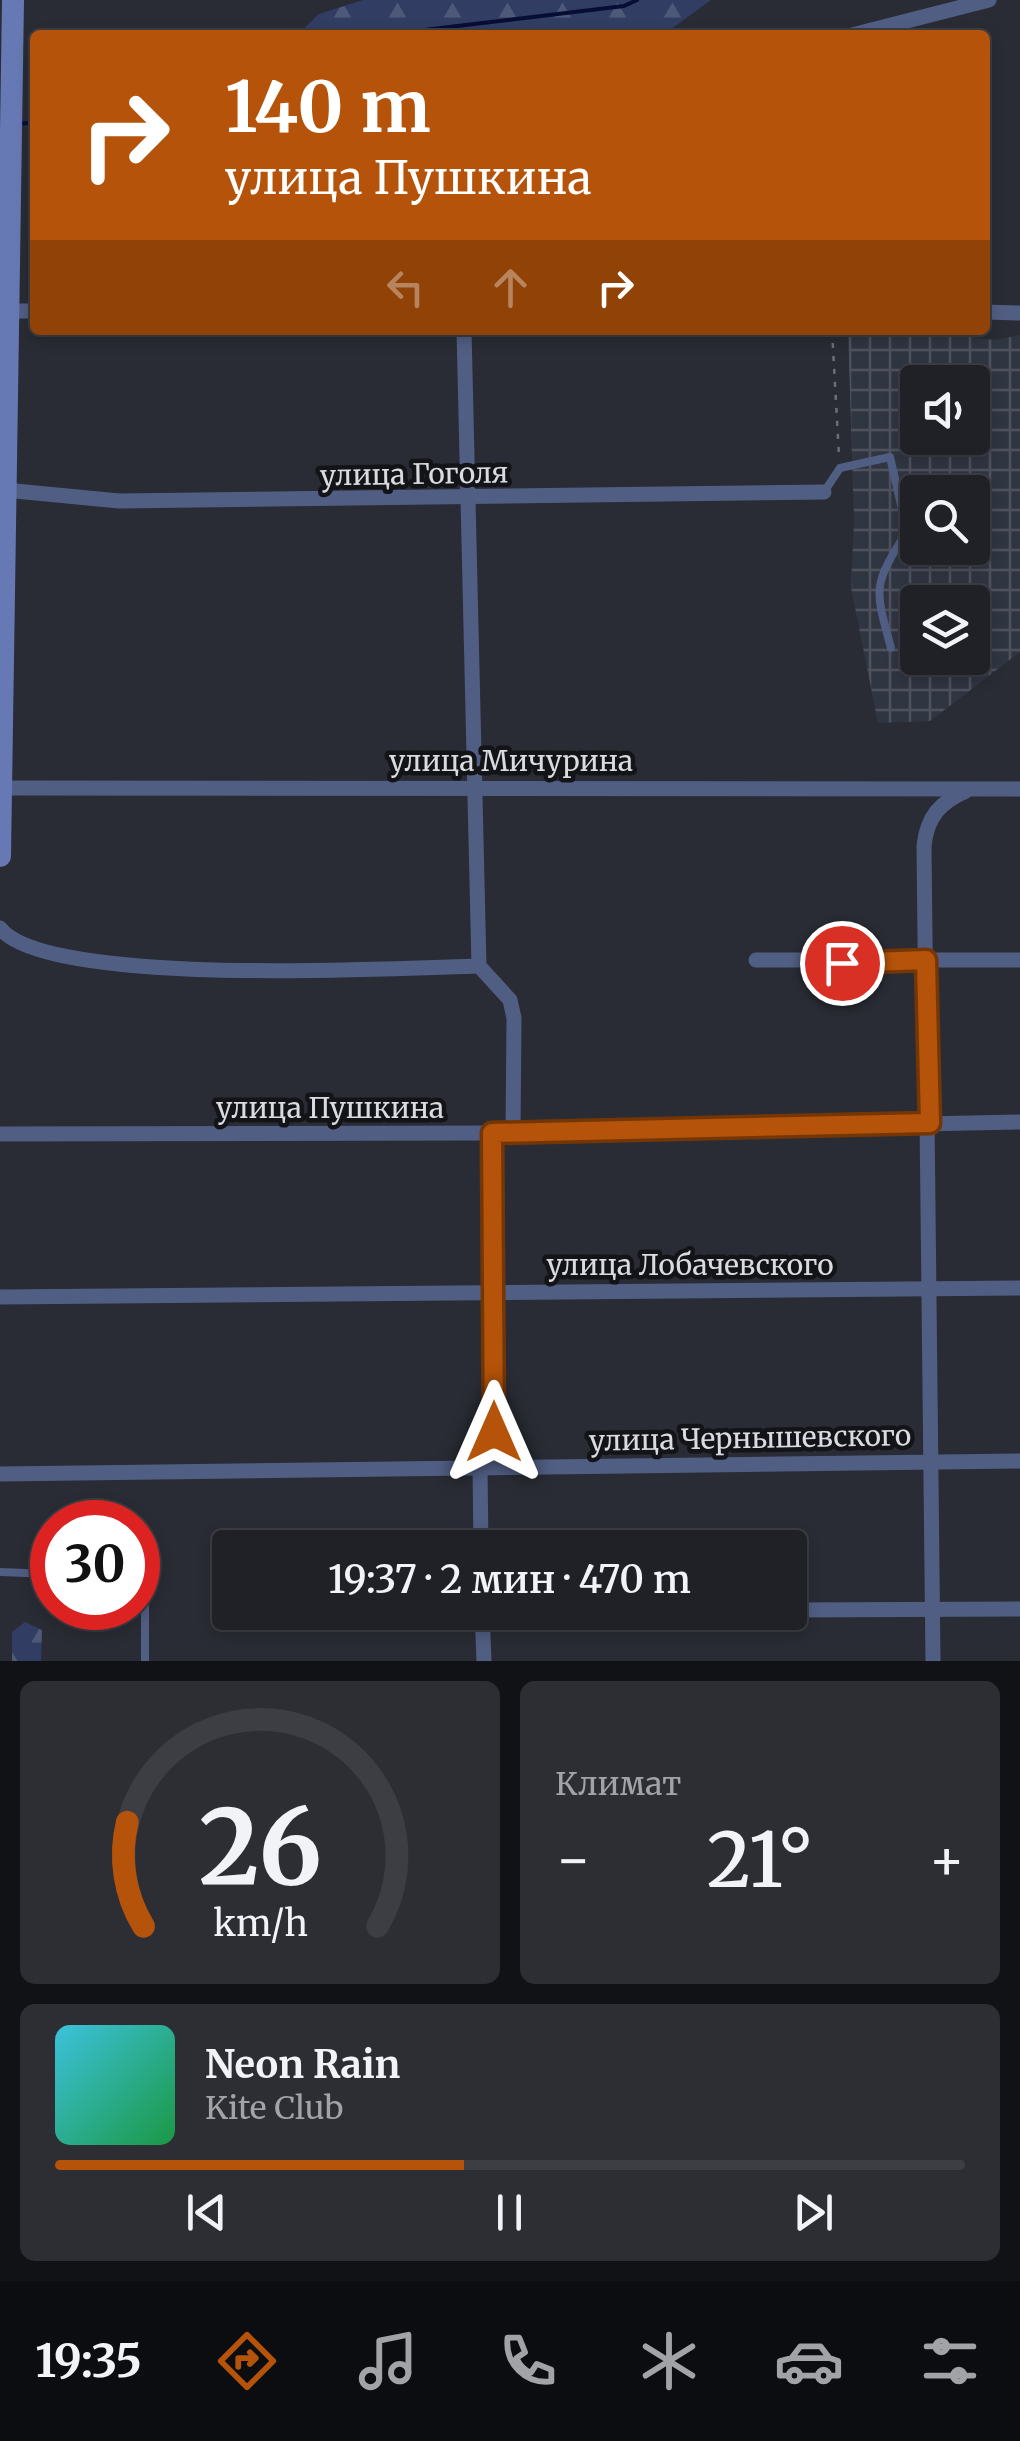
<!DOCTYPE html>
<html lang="ru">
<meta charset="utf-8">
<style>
:root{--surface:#1f2127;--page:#2c2e33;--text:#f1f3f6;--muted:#a1a3a7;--line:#3c3e44;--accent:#b45309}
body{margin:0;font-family:Merriweather,serif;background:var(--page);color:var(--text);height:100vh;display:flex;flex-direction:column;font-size:38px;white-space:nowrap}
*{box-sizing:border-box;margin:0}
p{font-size:32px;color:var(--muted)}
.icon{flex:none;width:55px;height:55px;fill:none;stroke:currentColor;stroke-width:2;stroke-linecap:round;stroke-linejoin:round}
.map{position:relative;height:1661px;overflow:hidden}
.side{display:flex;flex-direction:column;gap:20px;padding:20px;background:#111215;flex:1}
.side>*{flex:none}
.hud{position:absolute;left:30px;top:30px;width:960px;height:305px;border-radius:10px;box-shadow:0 5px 15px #0003,0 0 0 2px var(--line);background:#b45309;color:#fff;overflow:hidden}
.tools{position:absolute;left:900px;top:365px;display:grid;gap:20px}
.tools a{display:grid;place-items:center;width:90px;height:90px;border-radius:10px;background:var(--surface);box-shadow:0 5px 15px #0003,0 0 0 2px var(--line);font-size:50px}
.speed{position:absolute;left:30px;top:1500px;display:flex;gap:20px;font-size:50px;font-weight:700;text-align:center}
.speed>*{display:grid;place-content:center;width:130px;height:130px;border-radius:50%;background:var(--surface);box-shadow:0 5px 15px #0003,0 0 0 2px var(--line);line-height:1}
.speed .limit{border:15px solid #d22;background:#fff;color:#111}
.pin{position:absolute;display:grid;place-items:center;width:85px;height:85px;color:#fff;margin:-42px;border:5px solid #fff;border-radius:50%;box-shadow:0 2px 10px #0007}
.me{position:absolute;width:110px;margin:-55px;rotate:0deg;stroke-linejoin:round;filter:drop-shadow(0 0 8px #0008)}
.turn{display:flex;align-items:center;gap:35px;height:210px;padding:0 30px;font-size:45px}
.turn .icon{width:130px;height:130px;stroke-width:2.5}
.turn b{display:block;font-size:70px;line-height:85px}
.lanes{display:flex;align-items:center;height:95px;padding:0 30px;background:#0003;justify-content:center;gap:50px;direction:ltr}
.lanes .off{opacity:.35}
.big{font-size:75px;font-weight:600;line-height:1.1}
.side .widget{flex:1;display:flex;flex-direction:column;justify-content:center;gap:15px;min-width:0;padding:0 35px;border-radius:15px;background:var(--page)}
.side .dial{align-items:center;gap:0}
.dial svg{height:260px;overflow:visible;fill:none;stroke:var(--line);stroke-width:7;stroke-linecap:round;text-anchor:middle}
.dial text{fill:var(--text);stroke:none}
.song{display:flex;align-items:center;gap:30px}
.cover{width:120px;height:120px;border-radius:15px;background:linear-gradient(135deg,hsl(190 70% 55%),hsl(140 70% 35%))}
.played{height:10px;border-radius:5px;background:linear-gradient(90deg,var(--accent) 45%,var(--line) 45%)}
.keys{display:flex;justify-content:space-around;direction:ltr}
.heat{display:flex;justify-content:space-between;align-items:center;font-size:55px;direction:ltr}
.side .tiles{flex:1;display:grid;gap:20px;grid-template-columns:1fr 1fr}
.widget:last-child{grid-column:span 2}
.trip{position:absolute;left:212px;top:1530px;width:595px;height:100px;border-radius:10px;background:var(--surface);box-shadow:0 5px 15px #0003,0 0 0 2px var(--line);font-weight:600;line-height:100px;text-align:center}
.tabs{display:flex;height:160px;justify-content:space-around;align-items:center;background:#0c0d10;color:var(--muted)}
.tabs .icon{width:70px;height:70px}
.tabs .selected{color:var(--accent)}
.tabs b{font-size:45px;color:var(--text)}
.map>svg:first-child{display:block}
.industrial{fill:url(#industrial-grid);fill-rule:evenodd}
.forest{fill:url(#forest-firs)}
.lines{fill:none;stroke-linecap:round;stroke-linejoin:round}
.stream{stroke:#070d34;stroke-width:4}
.path{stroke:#6c6f76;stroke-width:2.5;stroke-dasharray:5 8;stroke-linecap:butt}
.lane{stroke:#515e83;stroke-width:8}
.street{stroke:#515e83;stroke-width:15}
.secondary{stroke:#6679b4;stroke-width:22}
.route-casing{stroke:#753606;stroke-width:25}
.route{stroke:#b45309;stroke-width:18}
.labels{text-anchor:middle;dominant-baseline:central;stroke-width:9;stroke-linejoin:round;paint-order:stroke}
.street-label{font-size:28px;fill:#d9dbe1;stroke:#131418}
</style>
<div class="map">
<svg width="1020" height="1661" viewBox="0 0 1020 1661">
<defs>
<pattern id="industrial-grid" width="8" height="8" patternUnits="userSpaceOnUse" patternTransform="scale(2.5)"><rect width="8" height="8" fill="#303542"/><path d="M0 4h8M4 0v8" fill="none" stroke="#4d525d"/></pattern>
<pattern id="forest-firs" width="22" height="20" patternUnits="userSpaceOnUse" patternTransform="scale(2.5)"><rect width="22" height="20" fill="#313d62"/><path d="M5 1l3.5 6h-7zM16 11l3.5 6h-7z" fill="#4e5878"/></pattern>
</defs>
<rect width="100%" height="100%" fill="#292c34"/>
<path class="industrial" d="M848,330H914L995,340L1020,335V652L930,721L878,723L851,587L854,521ZM918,382H972V438H918ZM918,492H972V548H918ZM918,602H972V658H918Z"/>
<g class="forest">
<path d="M363,0H711L663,35H297L319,14Z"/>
<path d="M25,1622L42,1630L41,1661H12V1632Z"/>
</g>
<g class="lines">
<g class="stream">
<path d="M382,35L624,6L637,0"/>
<path d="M20,124L35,122"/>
</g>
<path class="path" d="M832,330L839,456"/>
<g class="lane">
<path d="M824,492L840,468L890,457L907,531C873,586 874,586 891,648"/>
<path d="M0,1572L52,1574"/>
<path d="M138,1577H145V1661"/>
<path d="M342,1613L349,1612"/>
</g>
<g class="street">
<path d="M852,35L989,0"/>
<path d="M8,311H35"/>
<path d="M985,312L1020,313"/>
<path d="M464,330L479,966L510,1000L514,1018L513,1133"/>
<path d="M5,490L119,501L824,492"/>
<path d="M1,788L1020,789"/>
<path d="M0,928C47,988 395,968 479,966"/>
<path d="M756,960H1020"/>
<path d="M491,1133L493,1467"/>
<path d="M0,1134L491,1133L1020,1122"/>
<path d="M0,1297L1020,1288"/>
<path d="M480,1467L481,1548"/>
<path d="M0,1474L1020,1461"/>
<path d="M790,1610L1020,1609"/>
<path d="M482,1612L484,1661"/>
<path d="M933,1661L924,846C927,817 940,802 966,791"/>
</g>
<path class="secondary" d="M0,856L13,0"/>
</g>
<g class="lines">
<g class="route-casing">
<path id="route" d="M494,1432L492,1133L930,1123L926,960L842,963"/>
</g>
<use href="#route" class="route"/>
</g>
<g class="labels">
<g class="street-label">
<text transform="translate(414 474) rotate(-1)">улица Гоголя</text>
<text x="511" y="761">улица Мичурина</text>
<text x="330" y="1108">улица Пушкина</text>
<text x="690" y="1265">улица Лобачевского</text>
<text transform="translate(750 1438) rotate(-1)">улица Чернышевского</text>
</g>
</g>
</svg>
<div class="tools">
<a><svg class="icon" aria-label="sound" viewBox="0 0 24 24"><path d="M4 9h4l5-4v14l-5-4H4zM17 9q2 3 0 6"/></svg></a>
<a><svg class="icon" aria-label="search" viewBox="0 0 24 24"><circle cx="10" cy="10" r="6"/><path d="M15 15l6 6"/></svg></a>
<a><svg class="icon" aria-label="layers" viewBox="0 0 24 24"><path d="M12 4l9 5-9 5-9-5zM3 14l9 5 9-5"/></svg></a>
</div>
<div class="speed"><div class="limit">30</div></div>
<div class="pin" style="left:842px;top:963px;background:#d93025"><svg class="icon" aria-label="arrive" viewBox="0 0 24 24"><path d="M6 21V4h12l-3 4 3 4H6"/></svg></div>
<svg class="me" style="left:494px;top:1432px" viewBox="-20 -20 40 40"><path d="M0-17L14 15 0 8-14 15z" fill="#b45309" stroke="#fff" stroke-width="4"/></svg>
<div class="trip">19:37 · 2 мин · 470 m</div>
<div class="hud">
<div class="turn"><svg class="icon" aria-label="right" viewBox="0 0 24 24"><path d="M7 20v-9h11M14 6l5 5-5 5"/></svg><div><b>140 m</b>улица Пушкина</div></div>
<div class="lanes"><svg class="icon off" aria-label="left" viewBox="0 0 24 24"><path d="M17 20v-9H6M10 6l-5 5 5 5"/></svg><svg class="icon off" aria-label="ahead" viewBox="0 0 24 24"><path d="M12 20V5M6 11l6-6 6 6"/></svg><svg class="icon" aria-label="right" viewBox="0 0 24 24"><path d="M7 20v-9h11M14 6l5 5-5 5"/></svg></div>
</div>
</div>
<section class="side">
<div class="tiles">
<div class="widget dial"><svg viewBox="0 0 100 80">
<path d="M14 69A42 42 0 1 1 86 69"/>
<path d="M14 69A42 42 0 0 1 9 37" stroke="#b45309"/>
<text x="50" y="56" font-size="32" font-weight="700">26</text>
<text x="50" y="72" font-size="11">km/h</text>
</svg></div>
<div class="widget"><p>Климат</p>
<div class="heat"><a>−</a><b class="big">21°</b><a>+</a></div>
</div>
<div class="widget">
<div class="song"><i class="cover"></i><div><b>Neon Rain</b><p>Kite Club</p></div></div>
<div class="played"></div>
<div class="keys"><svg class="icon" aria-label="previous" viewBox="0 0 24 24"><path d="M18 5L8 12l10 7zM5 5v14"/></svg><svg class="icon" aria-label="pause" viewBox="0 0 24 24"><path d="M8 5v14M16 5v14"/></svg><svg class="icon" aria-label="next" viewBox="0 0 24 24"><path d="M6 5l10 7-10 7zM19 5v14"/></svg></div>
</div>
</div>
</section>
<nav class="tabs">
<b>19:35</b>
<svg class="icon selected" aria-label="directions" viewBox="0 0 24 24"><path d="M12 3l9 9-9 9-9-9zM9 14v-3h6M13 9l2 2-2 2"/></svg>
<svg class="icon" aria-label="music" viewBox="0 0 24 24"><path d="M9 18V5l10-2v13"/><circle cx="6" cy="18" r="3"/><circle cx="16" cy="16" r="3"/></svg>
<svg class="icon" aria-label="phone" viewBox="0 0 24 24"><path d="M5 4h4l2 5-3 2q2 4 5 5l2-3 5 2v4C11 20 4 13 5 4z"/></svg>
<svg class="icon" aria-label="climate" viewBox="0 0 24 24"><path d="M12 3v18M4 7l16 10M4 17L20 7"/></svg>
<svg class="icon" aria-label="car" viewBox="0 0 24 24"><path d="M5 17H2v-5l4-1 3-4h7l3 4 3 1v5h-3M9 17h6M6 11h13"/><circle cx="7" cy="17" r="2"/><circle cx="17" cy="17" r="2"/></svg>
<svg class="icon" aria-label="filters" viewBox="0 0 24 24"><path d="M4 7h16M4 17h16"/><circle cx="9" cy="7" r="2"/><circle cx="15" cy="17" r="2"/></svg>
</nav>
